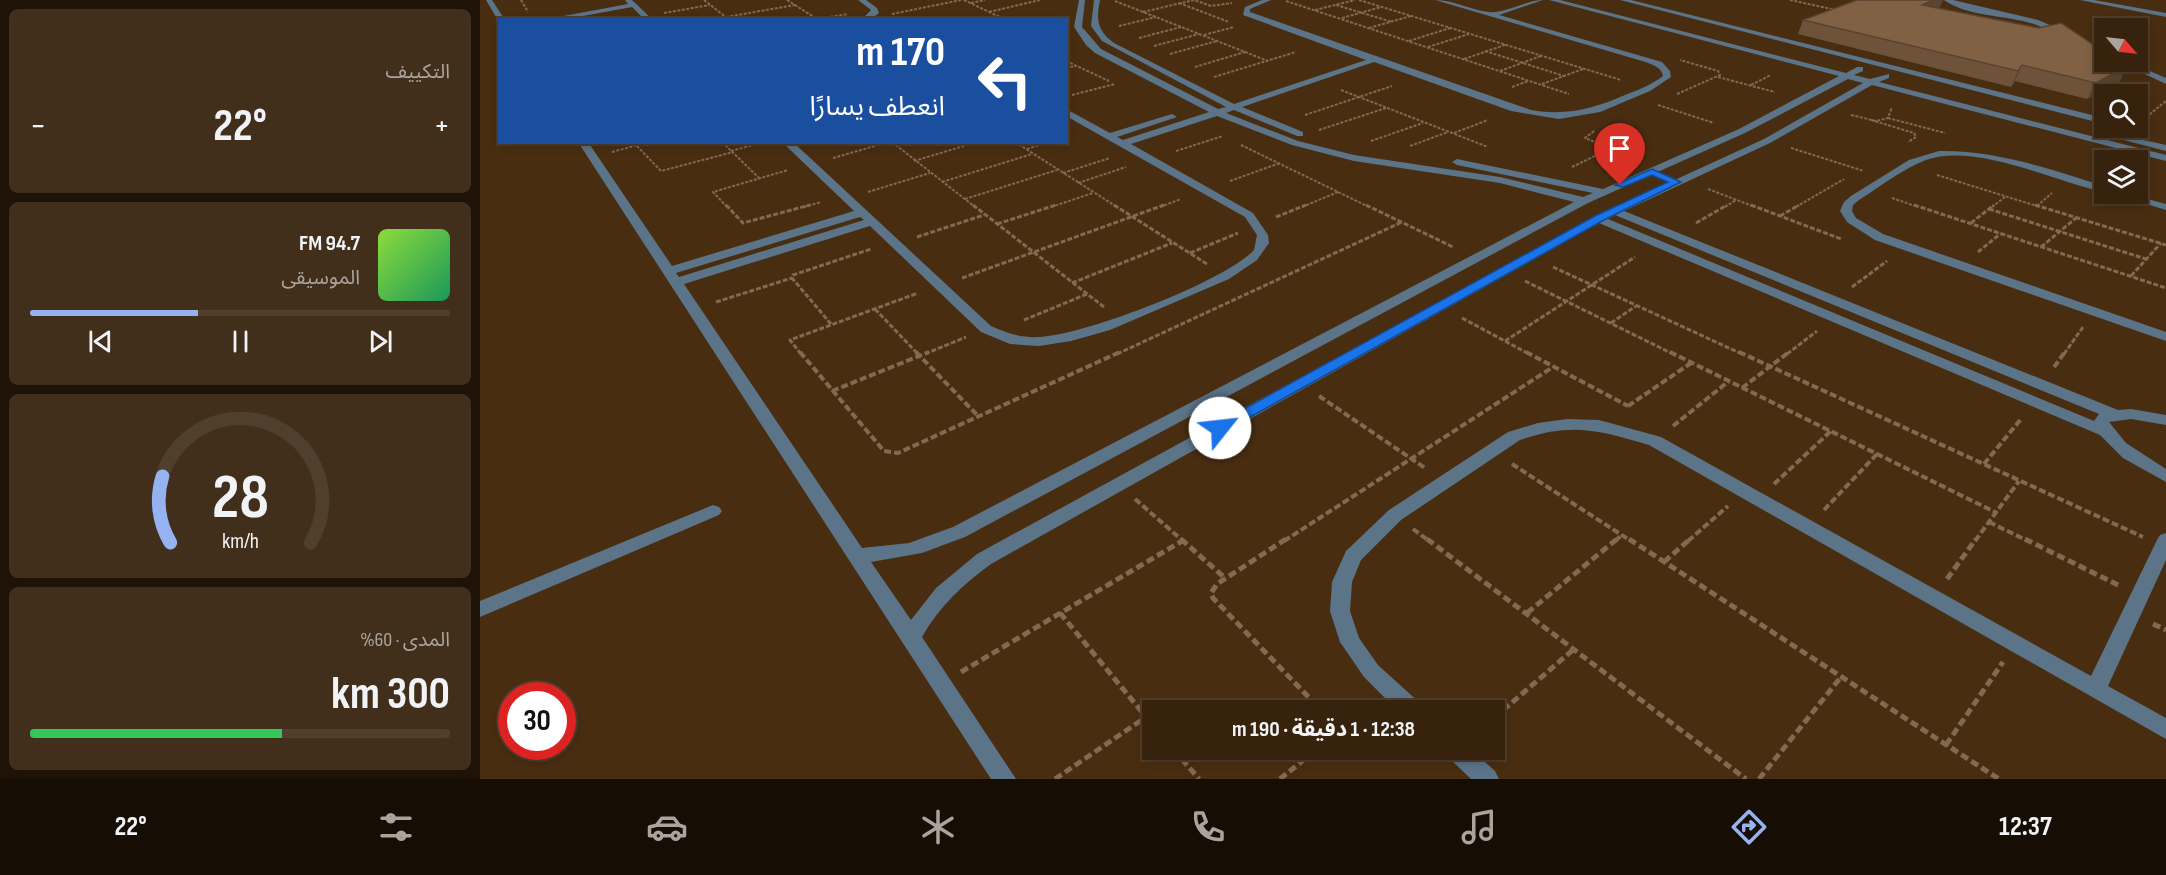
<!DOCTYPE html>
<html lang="ar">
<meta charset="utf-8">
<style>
:root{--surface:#37220d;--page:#422f1b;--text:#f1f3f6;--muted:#aaa49d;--line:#513f2e;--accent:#95b2f1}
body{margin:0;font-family:"Sofia Sans Condensed","Noto Sans Arabic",sans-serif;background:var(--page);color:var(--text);direction:rtl;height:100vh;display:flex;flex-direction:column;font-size:22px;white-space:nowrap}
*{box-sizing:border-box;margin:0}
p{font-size:20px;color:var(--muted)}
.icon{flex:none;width:33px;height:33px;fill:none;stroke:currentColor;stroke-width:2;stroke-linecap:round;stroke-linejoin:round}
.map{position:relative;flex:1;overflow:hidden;direction:ltr}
.panel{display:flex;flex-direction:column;gap:9px;padding:9px;background:#1e1307;width:480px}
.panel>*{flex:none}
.top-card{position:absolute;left:18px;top:18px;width:570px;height:126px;border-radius:0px;box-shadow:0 3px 9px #0003,0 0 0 2px var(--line);direction:rtl;background:#1a4fa0;color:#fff;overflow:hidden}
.needle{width:39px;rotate:118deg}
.controls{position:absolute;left:1614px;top:18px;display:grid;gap:12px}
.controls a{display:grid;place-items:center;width:54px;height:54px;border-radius:0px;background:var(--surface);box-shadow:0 3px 9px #0003,0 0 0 2px var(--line);font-size:30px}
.speed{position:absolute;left:18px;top:682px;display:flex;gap:12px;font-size:30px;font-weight:700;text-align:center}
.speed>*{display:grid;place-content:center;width:78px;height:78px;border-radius:50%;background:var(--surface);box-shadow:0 3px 9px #0003,0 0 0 2px var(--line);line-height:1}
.speed .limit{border:9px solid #d22;background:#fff;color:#111}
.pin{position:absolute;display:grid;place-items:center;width:51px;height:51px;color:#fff;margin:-62px -26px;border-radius:50% 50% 50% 0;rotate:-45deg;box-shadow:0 0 6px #0007}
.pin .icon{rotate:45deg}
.me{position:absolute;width:66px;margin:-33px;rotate:61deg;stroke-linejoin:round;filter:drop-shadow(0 0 4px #0008)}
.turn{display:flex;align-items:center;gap:21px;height:126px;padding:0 24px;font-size:27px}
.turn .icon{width:78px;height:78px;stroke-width:2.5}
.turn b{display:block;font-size:42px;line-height:51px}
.big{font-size:45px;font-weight:700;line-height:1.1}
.panel .card{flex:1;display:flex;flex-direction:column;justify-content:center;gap:9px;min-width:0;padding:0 21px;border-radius:9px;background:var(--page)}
.panel .dial{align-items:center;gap:0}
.dial svg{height:156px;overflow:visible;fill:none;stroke:var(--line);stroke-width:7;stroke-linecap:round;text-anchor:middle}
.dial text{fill:var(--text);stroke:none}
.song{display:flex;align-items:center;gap:18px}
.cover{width:72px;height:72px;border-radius:9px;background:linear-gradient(135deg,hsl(90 70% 55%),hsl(150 70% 35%))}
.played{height:6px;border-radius:3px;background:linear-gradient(90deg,var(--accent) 40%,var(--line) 40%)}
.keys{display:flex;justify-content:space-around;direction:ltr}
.heat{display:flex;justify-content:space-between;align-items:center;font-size:33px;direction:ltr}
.charge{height:9px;border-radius:4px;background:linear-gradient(90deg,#34c759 60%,var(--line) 0)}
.trip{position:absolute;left:662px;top:700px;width:363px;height:60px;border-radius:0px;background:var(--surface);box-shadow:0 3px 9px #0003,0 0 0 2px var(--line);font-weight:700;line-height:60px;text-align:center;direction:rtl}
.menu{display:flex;height:96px;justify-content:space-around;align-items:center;background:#160e05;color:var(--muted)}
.menu .icon{width:42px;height:42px}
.menu .current{color:var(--accent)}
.menu b{font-size:27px;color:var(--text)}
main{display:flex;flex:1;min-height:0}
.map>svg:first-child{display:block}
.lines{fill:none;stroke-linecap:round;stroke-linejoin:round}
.path-far3{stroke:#826a52;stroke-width:2;stroke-dasharray:3 1.5;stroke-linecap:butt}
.path-far2{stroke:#826a52;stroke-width:3;stroke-dasharray:5 2;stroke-linecap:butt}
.path-far1{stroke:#826a52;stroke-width:4;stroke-dasharray:7 3;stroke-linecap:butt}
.path{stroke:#826a52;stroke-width:5;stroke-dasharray:8 4;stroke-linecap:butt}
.minor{fill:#5b7488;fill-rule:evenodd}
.wall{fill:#6e533a}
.shaded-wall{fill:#5a4430}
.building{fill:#806144;stroke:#5a4430;stroke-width:1.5}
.route{fill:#1a73e8;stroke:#114b97;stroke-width:1.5}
</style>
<main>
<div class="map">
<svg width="1686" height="779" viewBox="0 0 1686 779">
<rect width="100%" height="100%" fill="#492d11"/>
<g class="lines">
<g class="path-far3">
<path d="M41,0L48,12"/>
<path d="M224,0L247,18"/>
<path d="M307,0L337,19"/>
<path d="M484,0L526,20"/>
<path d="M879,0L1141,80"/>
<path d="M1310,0L1356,10"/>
<path d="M635,1L788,61"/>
<path d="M806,1L1089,94"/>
<path d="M491,3L505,0"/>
<path d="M699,3L749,22"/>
<path d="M856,5L912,22"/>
<path d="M835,10L875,0"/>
<path d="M509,12L560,0"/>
<path d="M663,12L714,0L731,6L752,3"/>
<path d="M184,13L230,5"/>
<path d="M412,14L481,0"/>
<path d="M246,17L315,5"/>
<path d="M862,18L901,7"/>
<path d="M337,19L368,14"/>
<path d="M639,26L676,17"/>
<path d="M889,28L931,16"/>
<path d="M724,35L754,27"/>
<path d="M659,38L701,27"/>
<path d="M929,41L970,28"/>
<path d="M674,46L719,34"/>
<path d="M948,47L989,34"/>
<path d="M1005,51L1084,76"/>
<path d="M690,54L737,41"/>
<path d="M984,59L1025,45"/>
<path d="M586,61L629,81"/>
<path d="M715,67L765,52"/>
<path d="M586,68L596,66"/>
<path d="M1020,71L1061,56"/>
<path d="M734,77L816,52"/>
<path d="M1238,77L1295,92"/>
<path d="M1062,84L1103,69"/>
<path d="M1271,85L1291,75"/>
<path d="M1032,87L1048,81"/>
<path d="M861,90L1008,147"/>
<path d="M1197,94L1240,75L1238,71L1200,60"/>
<path d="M592,95L635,84"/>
<path d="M1178,105L1234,123"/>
<path d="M825,115L912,86"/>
<path d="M1371,115L1396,121L1408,118L1412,107"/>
<path d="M1408,118L1465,133"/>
<path d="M1391,120L1434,133L1436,137L1428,142"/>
<path d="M1659,123L1686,101"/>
<path d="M839,130L906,108"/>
<path d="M1114,131L1105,138L1153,158"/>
<path d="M974,133L1008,120"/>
<path d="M891,141L943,123"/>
<path d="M242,142L279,178"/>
<path d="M412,142L495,207"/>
<path d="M535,142L637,207"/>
<path d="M761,145L889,207"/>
<path d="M157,146L181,171L253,152"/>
<path d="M930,146L968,132"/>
<path d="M1311,148L1384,171"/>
<path d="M547,149L569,142"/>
<path d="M251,151L284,142"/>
<path d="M696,151L743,136"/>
<path d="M132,152L169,142"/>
<path d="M353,158L409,142"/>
<path d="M434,161L497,142"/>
<path d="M1092,167L1129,149"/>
<path d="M583,173L630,158"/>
<path d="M1457,175L1560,207"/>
<path d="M750,181L800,163"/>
<path d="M462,182L552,154"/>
<path d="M598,183L646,167"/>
<path d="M1228,189L1275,207"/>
<path d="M388,192L450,173"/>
<path d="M1412,198L1438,207"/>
<path d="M485,199L577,170"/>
<path d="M1557,206L1572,193"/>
<path d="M247,207L233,192L308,170"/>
<path d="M324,207L341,202"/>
<path d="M571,207L613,193"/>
<path d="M680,207L701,199"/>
<path d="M822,207L858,192"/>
<path d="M1245,207L1256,200"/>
<path d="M1316,207L1364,179"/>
<path d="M1512,207L1525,197"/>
</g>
<g class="path-far2">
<path d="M246,205L263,223L330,205"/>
<path d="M493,205L624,307"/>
<path d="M634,205L727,264"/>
<path d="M886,205L973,247"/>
<path d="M1271,205L1361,239"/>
<path d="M1434,205L1686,288"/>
<path d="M1555,205L1686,245"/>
<path d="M1509,209L1666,259"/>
<path d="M1300,216L1319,205"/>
<path d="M796,217L826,205"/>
<path d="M1216,223L1247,205"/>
<path d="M1491,223L1514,205"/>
<path d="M517,224L576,205"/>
<path d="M437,237L504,215"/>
<path d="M1561,247L1596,218"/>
<path d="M1498,252L1520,234"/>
<path d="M710,253L758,233"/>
<path d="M1073,267L1262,354"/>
<path d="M1651,276L1681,243"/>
<path d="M482,278L684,205"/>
<path d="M1045,281L1193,354"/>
<path d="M592,283L692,243"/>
<path d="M1372,287L1407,261"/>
<path d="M236,302L312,278"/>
<path d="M395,309L438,354"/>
<path d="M982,318L1049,354"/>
<path d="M544,320L607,294"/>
<path d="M1131,323L1156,306"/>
<path d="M351,324L312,278L313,275L391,249"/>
<path d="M1025,341L1155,257"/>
<path d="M321,354L310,340L438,293"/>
<path d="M445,354L486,337"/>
<path d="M637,354L922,222"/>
<path d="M1307,354L1337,331"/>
<path d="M1584,354L1603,327"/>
</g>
<g class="path-far1">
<path d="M320,352L404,451L418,453L640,352"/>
<path d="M436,352L499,417"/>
<path d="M1046,352L1148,406"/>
<path d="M1190,352L1517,513"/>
<path d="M1259,352L1663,537"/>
<path d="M1574,367L1585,352"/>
<path d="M1262,388L1309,352"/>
<path d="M352,391L449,352"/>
<path d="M839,396L945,468"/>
<path d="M1148,406L1211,363"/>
<path d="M1193,426L1249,381"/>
<path d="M1032,464L1151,541"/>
<path d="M1504,464L1541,419"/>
<path d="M1294,484L1351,431"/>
<path d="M655,499L703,541"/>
<path d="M1344,510L1397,454"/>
<path d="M1509,522L1548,541"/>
<path d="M933,529L949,541"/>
<path d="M804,541L1073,367"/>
<path d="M1135,541L1142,535"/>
<path d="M1208,541L1248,506"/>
<path d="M1495,541L1539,481"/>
</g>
<g class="path">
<path d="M701,539L746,579"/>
<path d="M806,539L737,584L731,593L733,598L842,711"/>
<path d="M947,539L1266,779"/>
<path d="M1149,539L1519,779"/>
<path d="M1545,539L1638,585"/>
<path d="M1184,562L1210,539"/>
<path d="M1467,579L1496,539"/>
<path d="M580,613L672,724"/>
<path d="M1047,613L1137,539"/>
<path d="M1673,624L1686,630"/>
<path d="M481,672L702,541"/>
<path d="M1014,718L1094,649"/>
<path d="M1466,745L1523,662"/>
<path d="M694,750L719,779"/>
<path d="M575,779L666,717"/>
<path d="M800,779L836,750"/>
<path d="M1279,779L1361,677"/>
</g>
<g class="minor">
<path d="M6,0H12L25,20H20L19,22Z"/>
<path d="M145,0H152L173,20H165L152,7L81,20H62L148,4Z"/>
<path d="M378,0H386L397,8L399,13L390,20H381L391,10Z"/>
<path d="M599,0H605L602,27L621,49L738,109L746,107L622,41L611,26L614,0H620C616,20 617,30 634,43L754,104L886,60L763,15L765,7L782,0H791L770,9V12L1051,110C1086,116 1113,109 1145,95C1158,90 1171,85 1183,76C1181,66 1171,64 1162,61L955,0C974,0 990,10 1009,12C1024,14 1046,0 1063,0L1019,15L1182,62L1190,71L1191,77L1170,91L1120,112L1079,119L1031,111L894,62L762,107L823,132V136H817L754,110L746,113L818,141L874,155L1020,177L1103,197L1113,193L977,165L972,162L977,159L1123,189L1259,129L1359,76L1069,0H1080L1366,73L1377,67H1383V71L1374,75L1390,79L1409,74V78L1399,82L1686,155V161L1392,85L1290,143L1144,211L1638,410L1651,409L1686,415V425L1651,419L1629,422L1646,443L1686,469V482L1643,458L1620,435L1119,223L511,564C483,584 459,607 442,637L536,779H511L98,142H108L192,266L374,211L302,142H313L511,326C527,333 541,338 559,337C604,335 744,282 774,250L777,235L765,217L586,116V109L630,133L692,114L697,117L637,137L643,140L729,112L615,53L606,45L594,27ZM1368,79L1383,83L1284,139L1114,217L497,554L456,588L431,620L391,562L442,553L485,537L1108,203L1265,133ZM737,116L812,145L874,161L1020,183L1094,202L473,527L429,543L382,548L204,284L390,226L501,332L530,344L559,346L591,341L630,330L749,279L777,260L789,243L788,235L773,213L651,144ZM1135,215L1619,414L1614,421L1128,219ZM380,217L384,220L199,277L196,273Z"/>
<path d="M1140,0H1151L1624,118V124Z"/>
<path d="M1464,0H1473L1558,20L1589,33C1580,38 1564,27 1554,24C1526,15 1488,17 1464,0Z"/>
<path d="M1600,0H1614L1686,13V17Z"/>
<path d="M1639,62H1649L1686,78V84Z"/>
<path d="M1632,133L1686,145V151L1632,137Z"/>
<path d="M1459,151C1516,150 1570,169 1624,186V192C1575,182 1496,142 1446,160C1422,169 1400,187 1379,200L1373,205L1372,211L1376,218L1403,234L1686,332V341L1395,240L1367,222L1360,211L1364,202L1371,196L1429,160Z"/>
<path d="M1634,194H1649L1686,204V210Z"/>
<path d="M1087,419L1119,420L1181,437L1611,676L1677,540L1680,535L1686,533V560L1628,686L1686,718V739L1169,445C1118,430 1092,422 1040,440L921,520L881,560L872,582L870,611L879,638L898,665L941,704L944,711H918L884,677L860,642L850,611L852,582L866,551L909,510L1028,432L1058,423Z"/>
<path d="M233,505L239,507L242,511L239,515L0,617V601Z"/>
<path d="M965,750H992L1015,771L1019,779H991L968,757Z"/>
</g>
</g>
<path class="wall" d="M1377,0H1463L1459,8L1647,66L1639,82L1607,99L1535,81L1531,87L1318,34L1323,20Z"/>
<g class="shaded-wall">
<path d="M1453,0H1463L1459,8L1442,5Z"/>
<path d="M1542,65L1535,81L1531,87L1538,71Z"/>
<path d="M1647,66L1639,82L1607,99L1616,83Z"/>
</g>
<path class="building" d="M1377,0H1453L1442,5L1559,28L1581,23L1624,52V62H1640L1647,66L1616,83L1542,65L1538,71L1323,20Z"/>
<path class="route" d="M1172,169L1201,182L1122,221L745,431L740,433L733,428L735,425L1115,216L1188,182L1172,175L1143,187L1135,185Z"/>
</svg>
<div class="controls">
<a><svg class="needle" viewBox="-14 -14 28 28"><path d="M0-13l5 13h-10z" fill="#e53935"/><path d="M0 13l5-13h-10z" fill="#aaa49d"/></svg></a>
<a><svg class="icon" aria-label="search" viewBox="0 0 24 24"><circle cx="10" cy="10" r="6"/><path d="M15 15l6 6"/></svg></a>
<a><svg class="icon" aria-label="layers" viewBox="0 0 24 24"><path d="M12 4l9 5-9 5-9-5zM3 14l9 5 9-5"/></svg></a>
</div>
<div class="speed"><div class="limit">30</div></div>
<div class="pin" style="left:1140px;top:185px;background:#d93025"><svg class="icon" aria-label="arrive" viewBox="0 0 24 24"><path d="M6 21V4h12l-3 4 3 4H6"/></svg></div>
<svg class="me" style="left:740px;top:428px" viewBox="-20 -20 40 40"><circle r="19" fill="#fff"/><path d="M0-13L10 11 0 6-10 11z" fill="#1a73e8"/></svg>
<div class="trip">12:38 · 1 دقيقة · 190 m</div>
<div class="top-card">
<div class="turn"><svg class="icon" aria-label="left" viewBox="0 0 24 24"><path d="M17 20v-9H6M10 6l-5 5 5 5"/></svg><div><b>170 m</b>انعطف يسارًا</div></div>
</div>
</div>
<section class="panel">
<div class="card"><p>التكييف</p>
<div class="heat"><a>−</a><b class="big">22°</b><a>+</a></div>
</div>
<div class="card">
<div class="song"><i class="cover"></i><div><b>94.7 FM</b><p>الموسيقى</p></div></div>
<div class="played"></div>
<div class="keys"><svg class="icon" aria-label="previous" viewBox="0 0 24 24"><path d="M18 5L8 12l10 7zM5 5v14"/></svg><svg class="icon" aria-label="pause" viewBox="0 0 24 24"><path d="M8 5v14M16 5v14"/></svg><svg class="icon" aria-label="next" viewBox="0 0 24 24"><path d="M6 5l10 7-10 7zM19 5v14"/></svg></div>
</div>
<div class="card dial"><svg viewBox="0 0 100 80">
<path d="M14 69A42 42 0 1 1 86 69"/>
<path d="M14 69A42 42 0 0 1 10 35" stroke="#95b2f1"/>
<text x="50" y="56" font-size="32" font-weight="700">28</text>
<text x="50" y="72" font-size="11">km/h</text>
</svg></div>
<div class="card"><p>المدى · 60%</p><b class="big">300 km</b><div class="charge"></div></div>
</section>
</main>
<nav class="menu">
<b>12:37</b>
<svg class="icon current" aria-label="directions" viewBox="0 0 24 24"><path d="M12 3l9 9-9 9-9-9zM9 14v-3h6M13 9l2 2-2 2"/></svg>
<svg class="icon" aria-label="music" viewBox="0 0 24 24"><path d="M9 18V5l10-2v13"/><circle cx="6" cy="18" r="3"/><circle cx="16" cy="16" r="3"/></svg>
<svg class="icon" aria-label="phone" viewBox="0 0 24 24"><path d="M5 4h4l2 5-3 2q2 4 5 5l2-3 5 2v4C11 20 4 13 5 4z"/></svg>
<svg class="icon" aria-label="climate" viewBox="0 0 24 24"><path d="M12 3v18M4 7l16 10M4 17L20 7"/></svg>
<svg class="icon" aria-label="car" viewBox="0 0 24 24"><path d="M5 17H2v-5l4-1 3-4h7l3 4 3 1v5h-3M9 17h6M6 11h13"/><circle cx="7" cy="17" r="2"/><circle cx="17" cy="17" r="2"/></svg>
<svg class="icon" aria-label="filters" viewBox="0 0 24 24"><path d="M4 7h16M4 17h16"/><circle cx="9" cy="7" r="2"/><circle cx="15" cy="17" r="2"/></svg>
<b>22°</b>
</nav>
